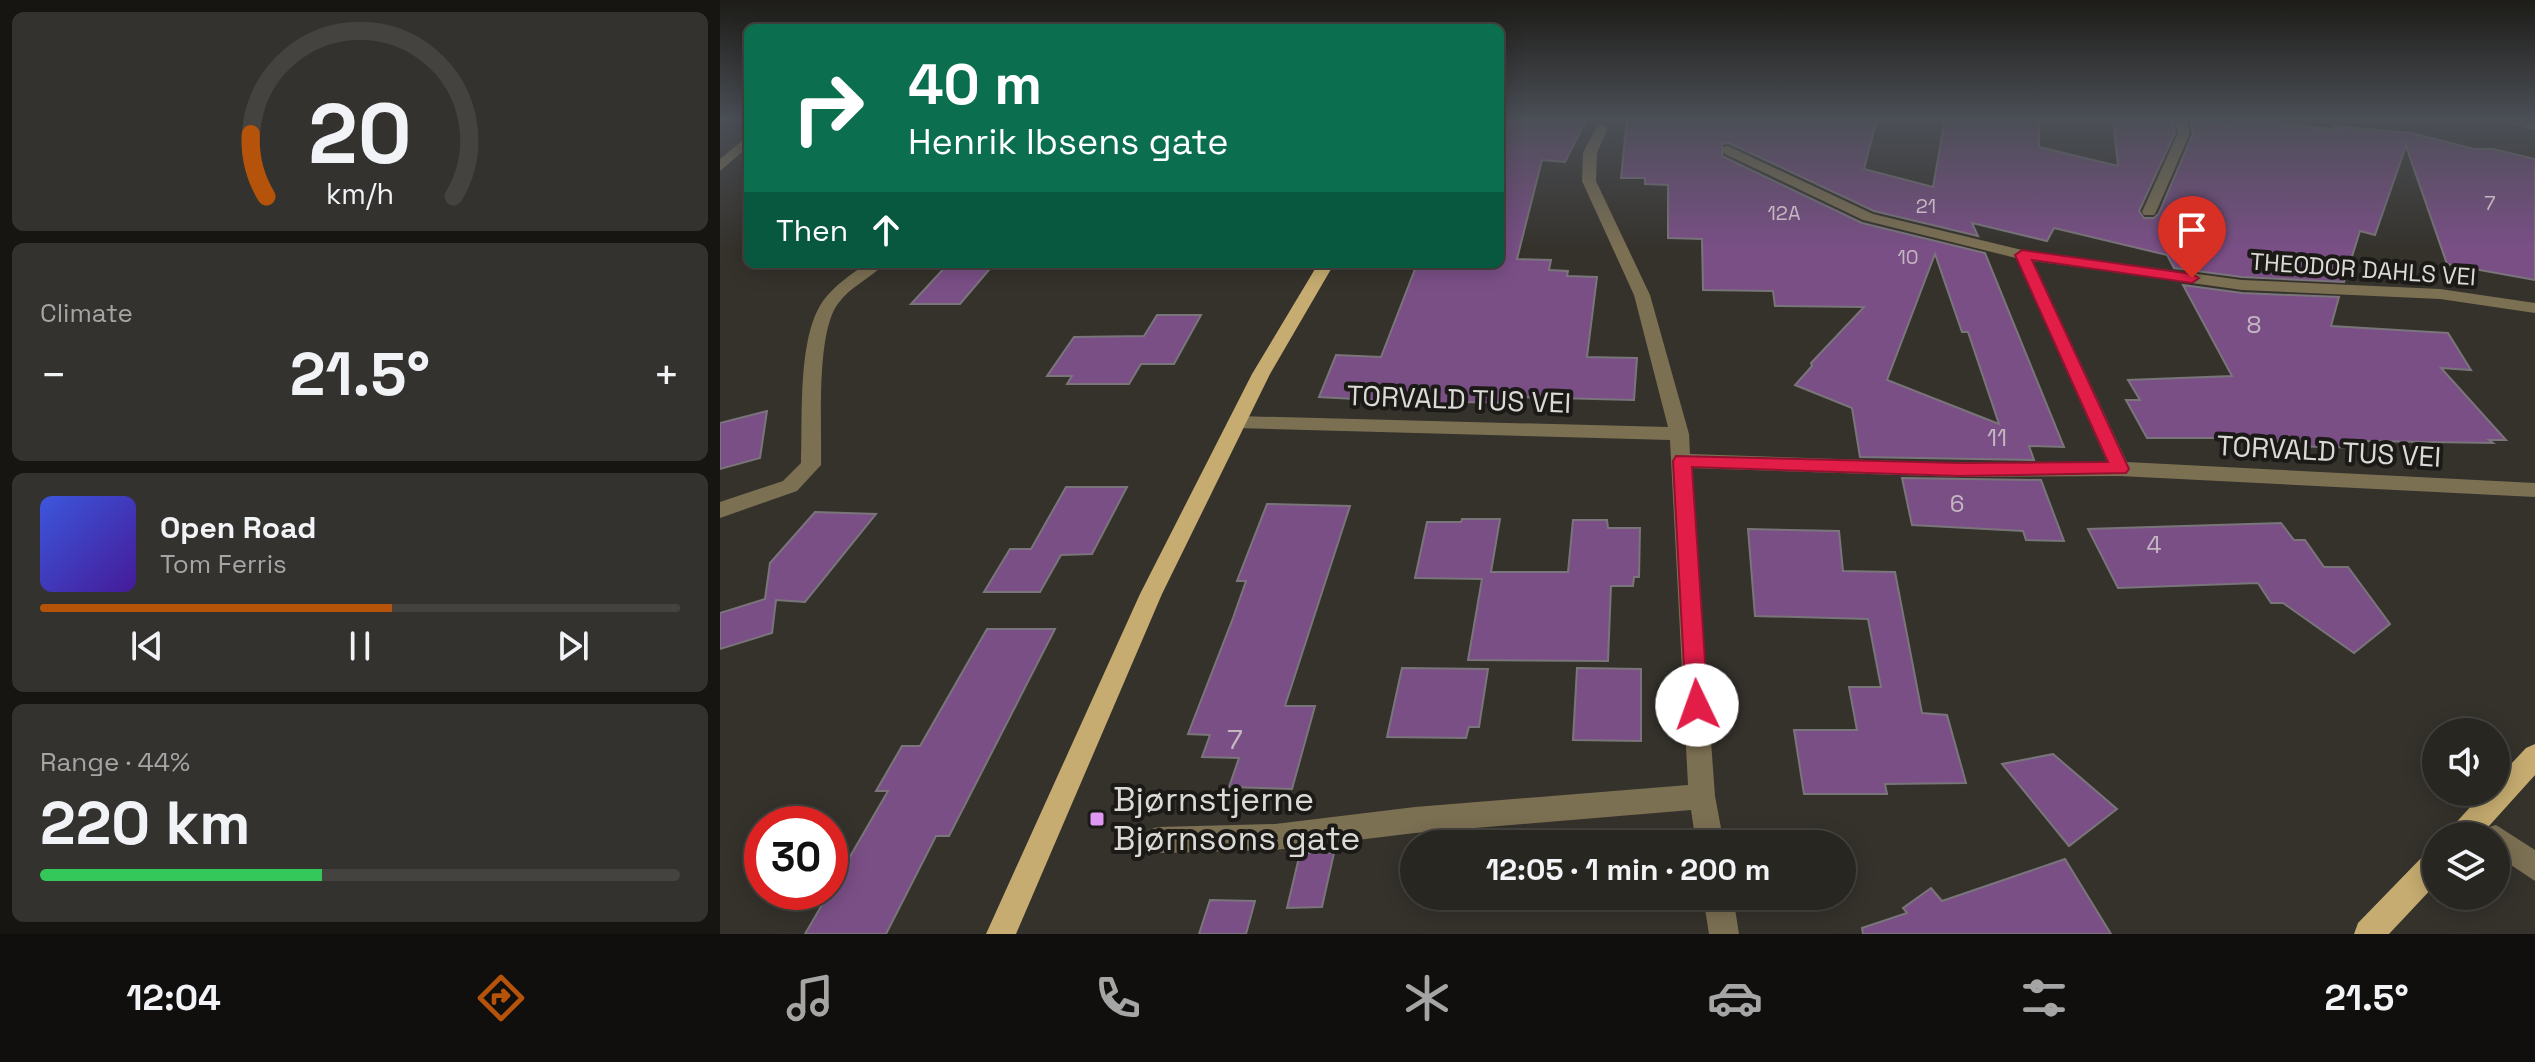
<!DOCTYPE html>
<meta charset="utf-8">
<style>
:root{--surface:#282621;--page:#34322e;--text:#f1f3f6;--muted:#a5a5a5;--line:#44433f;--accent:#b45309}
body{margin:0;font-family:"Space Grotesk",sans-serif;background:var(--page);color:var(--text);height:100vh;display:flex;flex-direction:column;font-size:30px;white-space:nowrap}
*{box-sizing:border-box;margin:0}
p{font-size:26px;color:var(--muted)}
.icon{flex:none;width:44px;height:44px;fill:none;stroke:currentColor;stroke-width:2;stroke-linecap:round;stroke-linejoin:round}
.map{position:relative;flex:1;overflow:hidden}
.details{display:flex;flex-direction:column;gap:12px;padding:12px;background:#161512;width:720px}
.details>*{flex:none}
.guide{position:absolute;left:24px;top:24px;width:760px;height:244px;border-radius:12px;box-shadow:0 4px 20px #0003,0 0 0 2px var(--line);background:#0b6e4f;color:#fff;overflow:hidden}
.controls{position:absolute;left:1702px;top:718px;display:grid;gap:16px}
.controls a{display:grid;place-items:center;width:88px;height:88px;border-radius:50%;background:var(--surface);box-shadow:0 4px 20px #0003,0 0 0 2px var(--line);font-size:40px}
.speed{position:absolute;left:24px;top:806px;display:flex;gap:16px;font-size:40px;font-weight:700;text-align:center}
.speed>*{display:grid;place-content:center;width:104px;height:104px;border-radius:50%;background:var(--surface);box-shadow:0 4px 20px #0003,0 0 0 2px var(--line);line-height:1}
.speed .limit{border:12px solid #d22;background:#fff;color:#111}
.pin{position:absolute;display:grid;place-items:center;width:68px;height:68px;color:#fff;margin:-82px -34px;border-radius:50% 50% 50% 0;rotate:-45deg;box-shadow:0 0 8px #0007}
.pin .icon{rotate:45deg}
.me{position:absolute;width:88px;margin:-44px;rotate:357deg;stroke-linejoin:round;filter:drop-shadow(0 0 6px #0008)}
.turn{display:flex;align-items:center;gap:28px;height:168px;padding:0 32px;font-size:36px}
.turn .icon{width:104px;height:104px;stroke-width:2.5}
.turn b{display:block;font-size:56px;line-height:68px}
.then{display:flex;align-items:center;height:76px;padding:0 32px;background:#0003;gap:16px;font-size:30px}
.big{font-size:60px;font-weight:700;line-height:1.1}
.details .card{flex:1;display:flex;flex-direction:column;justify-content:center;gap:12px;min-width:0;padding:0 28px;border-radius:12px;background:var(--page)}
.details .dial{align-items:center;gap:0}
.dial svg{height:208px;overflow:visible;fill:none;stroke:var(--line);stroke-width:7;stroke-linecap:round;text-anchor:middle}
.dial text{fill:var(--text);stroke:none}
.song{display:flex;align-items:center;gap:24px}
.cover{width:96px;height:96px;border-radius:12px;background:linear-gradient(135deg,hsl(230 70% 55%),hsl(260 70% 35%))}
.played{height:8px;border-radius:4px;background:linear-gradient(90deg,var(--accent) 55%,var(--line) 55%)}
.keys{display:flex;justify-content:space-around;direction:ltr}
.heat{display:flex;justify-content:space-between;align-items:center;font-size:44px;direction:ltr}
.charge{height:12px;border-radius:6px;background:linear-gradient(90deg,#34c759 44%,var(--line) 0)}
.trip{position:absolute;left:680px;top:830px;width:456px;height:80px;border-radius:40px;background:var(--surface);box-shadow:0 4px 20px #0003,0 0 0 2px var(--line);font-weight:700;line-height:80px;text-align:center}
.tab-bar{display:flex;height:128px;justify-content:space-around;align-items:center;background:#100f0d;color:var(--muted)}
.tab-bar .icon{width:56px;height:56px}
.tab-bar .selected{color:var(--accent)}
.tab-bar b{font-size:36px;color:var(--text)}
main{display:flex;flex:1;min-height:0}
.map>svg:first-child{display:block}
.building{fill:#7a4f86;stroke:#7a757b;stroke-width:2;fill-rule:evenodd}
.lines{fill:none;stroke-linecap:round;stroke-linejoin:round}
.minor{fill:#7c7053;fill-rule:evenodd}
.major{fill:#c6ac70;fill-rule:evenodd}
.route{fill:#e11d48;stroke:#92132f;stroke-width:2}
.poi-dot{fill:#df98f2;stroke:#1b1a17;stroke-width:3}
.labels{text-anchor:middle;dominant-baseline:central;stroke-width:8;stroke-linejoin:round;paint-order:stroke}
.far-number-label{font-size:20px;fill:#c4b7c2}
.far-street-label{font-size:24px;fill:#dcdad6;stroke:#1b1a17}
.number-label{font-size:24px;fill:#c4b7c2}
.street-label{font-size:28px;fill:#dcdad6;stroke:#1b1a17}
.near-number-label{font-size:28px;fill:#c4b7c2}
.near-poi-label{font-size:34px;fill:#dcdad6;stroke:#1b1a17;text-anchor:start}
</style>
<main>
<section class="details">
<div class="card dial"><svg viewBox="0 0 100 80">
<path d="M14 69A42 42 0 1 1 86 69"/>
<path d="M14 69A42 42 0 0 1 8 45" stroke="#b45309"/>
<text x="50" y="56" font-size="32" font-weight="700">20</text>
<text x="50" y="72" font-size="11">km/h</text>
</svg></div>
<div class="card"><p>Climate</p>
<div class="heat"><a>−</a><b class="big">21.5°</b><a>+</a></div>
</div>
<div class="card">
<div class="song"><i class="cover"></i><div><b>Open Road</b><p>Tom Ferris</p></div></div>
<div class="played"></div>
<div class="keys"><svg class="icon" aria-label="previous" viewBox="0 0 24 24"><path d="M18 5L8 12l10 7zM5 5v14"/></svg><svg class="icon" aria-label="pause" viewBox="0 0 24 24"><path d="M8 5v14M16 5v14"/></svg><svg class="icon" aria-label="next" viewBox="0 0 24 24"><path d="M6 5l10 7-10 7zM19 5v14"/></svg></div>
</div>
<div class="card"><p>Range · 44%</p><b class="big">220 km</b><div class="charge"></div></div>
</section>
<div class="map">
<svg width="1815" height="934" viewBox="0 0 1815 934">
<rect width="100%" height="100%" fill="#35322c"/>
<g class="building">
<path d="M780,119H867L845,162L822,160L797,259L831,260L829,270L848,271L847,276L877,277L867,357L917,358L914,400L791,397L789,403L746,402V405L599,397L616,355L661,357L697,264H780Z"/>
<path d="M907,119H1157L1144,169L1213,187L1225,119H1319V147L1398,166L1393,119H1452L1455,133L1419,211L1424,218H1434L1439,213L1473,134L1470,119L1514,124L1513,119H1527L1618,130L1615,126L1691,133L1754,149H1773L1815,159V280L1727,264L1686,146L1655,235L1640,231L1624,282L1522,277L1454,268L1447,255L1334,228L1327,241L1252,223L1258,236L1154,211L1009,143L1002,144V156L1142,223L1265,253L1344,447L1309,446L1314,460L1140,457L1132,408L1075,385L1092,366L1091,363L1144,307L1055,306L1053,291L983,290L982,239L948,238V185L925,184V178H901ZM1215,254L1242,332H1248L1279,424L1167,380Z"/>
<path d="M228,264H274L240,304H191Z"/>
<path d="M1463,285L1522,293L1619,297L1611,326L1728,333L1751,370L1721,368L1786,440H1769L1773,443L1643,441L1645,448L1564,446L1562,443L1533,438H1427L1406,400H1420L1408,380L1512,376Z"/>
<path d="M437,315H481L454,364H421L409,384H347L352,376H327L354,337L424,336Z"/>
<path d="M47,411L40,458L0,469V423Z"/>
<path d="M1182,478L1321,480L1344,541L1306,540L1303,531L1192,525Z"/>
<path d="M346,487H407L372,554L341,555L320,592H264L290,549H311Z"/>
<path d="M547,504L630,506L565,706H595L572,789L509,787L519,758L482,757L490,735L468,734L513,618L526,581H517Z"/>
<path d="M95,512L156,514L85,602L56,600L52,633L0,649V613L45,599L50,563Z"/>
<path d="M742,519H780L771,572H848L853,520H887L888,528H920L919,577H914L913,586H891L888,661L748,660L762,579L695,578L707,522H741Z"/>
<path d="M1561,523L1574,540H1585L1604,567H1628L1670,624L1634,653L1563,603H1551L1538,583L1398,588L1368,529Z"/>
<path d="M1028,529L1119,531L1123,571L1175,572L1202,713L1227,715L1246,783L1165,784L1167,794H1084L1074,730H1137L1129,687H1161L1148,619L1035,616Z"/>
<path d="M267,629H335L229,836H216L166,934H85L168,791H156L182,746H200Z"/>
<path d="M682,668L768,669L759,727H749L746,738L667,737Z"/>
<path d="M857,668L921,669V741L853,740Z"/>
<path d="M1333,754L1397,809L1349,846L1282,764Z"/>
<path d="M580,853H614L602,907L567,908Z"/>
<path d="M1345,859L1391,934H1143L1142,928L1187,913L1183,908L1211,888L1222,901Z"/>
<path d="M490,900L535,901L526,934H479Z"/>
</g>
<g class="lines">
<g class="minor">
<path d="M1455,119H1467L1470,133L1436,212L1434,215H1424L1422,212L1458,133Z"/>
<path d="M1771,119L1815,122V130Z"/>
<path d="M882,124L888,128L877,153L876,181L930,295L969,434L970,454L1239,463L1387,462L1296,258L1143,220L1003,153V147L1008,146L1153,214L1302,250L1522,280L1720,289L1815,303V313L1720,299L1522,290L1313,261L1407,462L1815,483V497L1400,476L1239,477L971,468L995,796L1004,844H976L971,810L695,833L555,850L438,853L428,850L424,840L428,830L438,827L555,824L695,807L968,785L950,440L517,428L507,422L517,416L948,427L914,295L862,181L863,153L876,128Z"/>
<path d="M28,136V147L0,171V159Z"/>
<path d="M146,264H164C150,279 129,287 117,305C96,336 102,426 101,465L77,491L0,518V502L63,481L81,463C83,418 77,338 103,301C114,286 130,275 146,264Z"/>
<path d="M1776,825L1815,850V881L1776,855V836H1763L1766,828Z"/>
<path d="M983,896H1013L1019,934H989Z"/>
</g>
<g class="major">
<path d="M598,264H614L550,374L442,594L296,934H266L420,594L532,374Z"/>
<path d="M1815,744V775L1760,836H1728L1732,827L1764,792H1776V780L1806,748Z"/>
<path d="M1716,849V884L1669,934H1634L1638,923L1706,853Z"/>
</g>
</g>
<linearGradient id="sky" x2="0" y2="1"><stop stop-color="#1d1c18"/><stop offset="0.48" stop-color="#4b4f56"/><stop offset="1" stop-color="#4b4f56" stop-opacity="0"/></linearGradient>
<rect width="1815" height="249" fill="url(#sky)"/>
<path class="route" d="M1302,250L1472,274L1479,278L1472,283L1312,260L1409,469L1406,473L1239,476L972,467L988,705L985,712L977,714L969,712L966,705L953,461L956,456L1239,463L1388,462L1295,255Z"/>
<rect class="poi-dot" x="369" y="811" width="16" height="16" rx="4"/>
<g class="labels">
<g class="far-number-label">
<text x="1770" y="203">7</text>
<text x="1206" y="206">21</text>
<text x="1064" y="213">12A</text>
<text x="1188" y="257">10</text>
</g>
<g class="far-street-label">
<text transform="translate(1643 269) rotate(4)">THEODOR DAHLS VEI</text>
</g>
<g class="number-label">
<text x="1534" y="324">8</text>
<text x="1277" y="437">11</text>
<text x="1237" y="503">6</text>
<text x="1434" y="544">4</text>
</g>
<g class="street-label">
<text transform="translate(739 399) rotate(2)">TORVALD TUS VEI</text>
<text transform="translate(1609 451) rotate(3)">TORVALD TUS VEI</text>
</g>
<g class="near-number-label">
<text x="515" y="739">7</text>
</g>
<g class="near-poi-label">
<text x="393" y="799">Bjørnstjerne<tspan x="393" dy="39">Bjørnsons gate</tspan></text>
</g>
</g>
</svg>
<div class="controls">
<a><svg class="icon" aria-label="sound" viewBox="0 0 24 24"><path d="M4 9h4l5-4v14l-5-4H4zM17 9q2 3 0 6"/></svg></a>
<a><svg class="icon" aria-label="layers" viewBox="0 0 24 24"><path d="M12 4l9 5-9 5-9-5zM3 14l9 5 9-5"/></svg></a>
</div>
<div class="speed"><div class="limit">30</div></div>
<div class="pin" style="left:1472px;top:278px;background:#d93025"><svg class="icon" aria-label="arrive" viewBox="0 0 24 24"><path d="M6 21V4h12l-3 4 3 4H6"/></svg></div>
<svg class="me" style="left:977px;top:705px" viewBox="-20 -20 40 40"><circle r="19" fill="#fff"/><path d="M0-13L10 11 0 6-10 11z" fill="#e11d48"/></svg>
<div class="trip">12:05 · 1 min · 200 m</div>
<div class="guide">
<div class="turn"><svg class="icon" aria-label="right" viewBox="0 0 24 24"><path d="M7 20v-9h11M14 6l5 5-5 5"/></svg><div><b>40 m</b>Henrik Ibsens gate</div></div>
<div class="then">Then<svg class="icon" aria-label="ahead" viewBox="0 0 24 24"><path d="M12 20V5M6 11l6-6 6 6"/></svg></div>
</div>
</div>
</main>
<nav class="tab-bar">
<b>12:04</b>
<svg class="icon selected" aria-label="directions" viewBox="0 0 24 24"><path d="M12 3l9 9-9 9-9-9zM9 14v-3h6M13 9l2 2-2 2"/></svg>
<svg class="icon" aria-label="music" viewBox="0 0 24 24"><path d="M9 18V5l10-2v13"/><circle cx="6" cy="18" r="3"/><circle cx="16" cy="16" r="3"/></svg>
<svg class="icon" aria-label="phone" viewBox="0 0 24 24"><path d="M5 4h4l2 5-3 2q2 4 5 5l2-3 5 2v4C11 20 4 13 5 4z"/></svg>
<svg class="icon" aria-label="climate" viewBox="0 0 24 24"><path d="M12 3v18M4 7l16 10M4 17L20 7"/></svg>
<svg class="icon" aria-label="car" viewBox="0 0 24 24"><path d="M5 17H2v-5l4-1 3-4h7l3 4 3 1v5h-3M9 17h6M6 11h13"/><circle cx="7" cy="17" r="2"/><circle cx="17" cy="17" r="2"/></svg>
<svg class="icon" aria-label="filters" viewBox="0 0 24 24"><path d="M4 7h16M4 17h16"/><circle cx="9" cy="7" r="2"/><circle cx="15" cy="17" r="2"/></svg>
<b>21.5°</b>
</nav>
